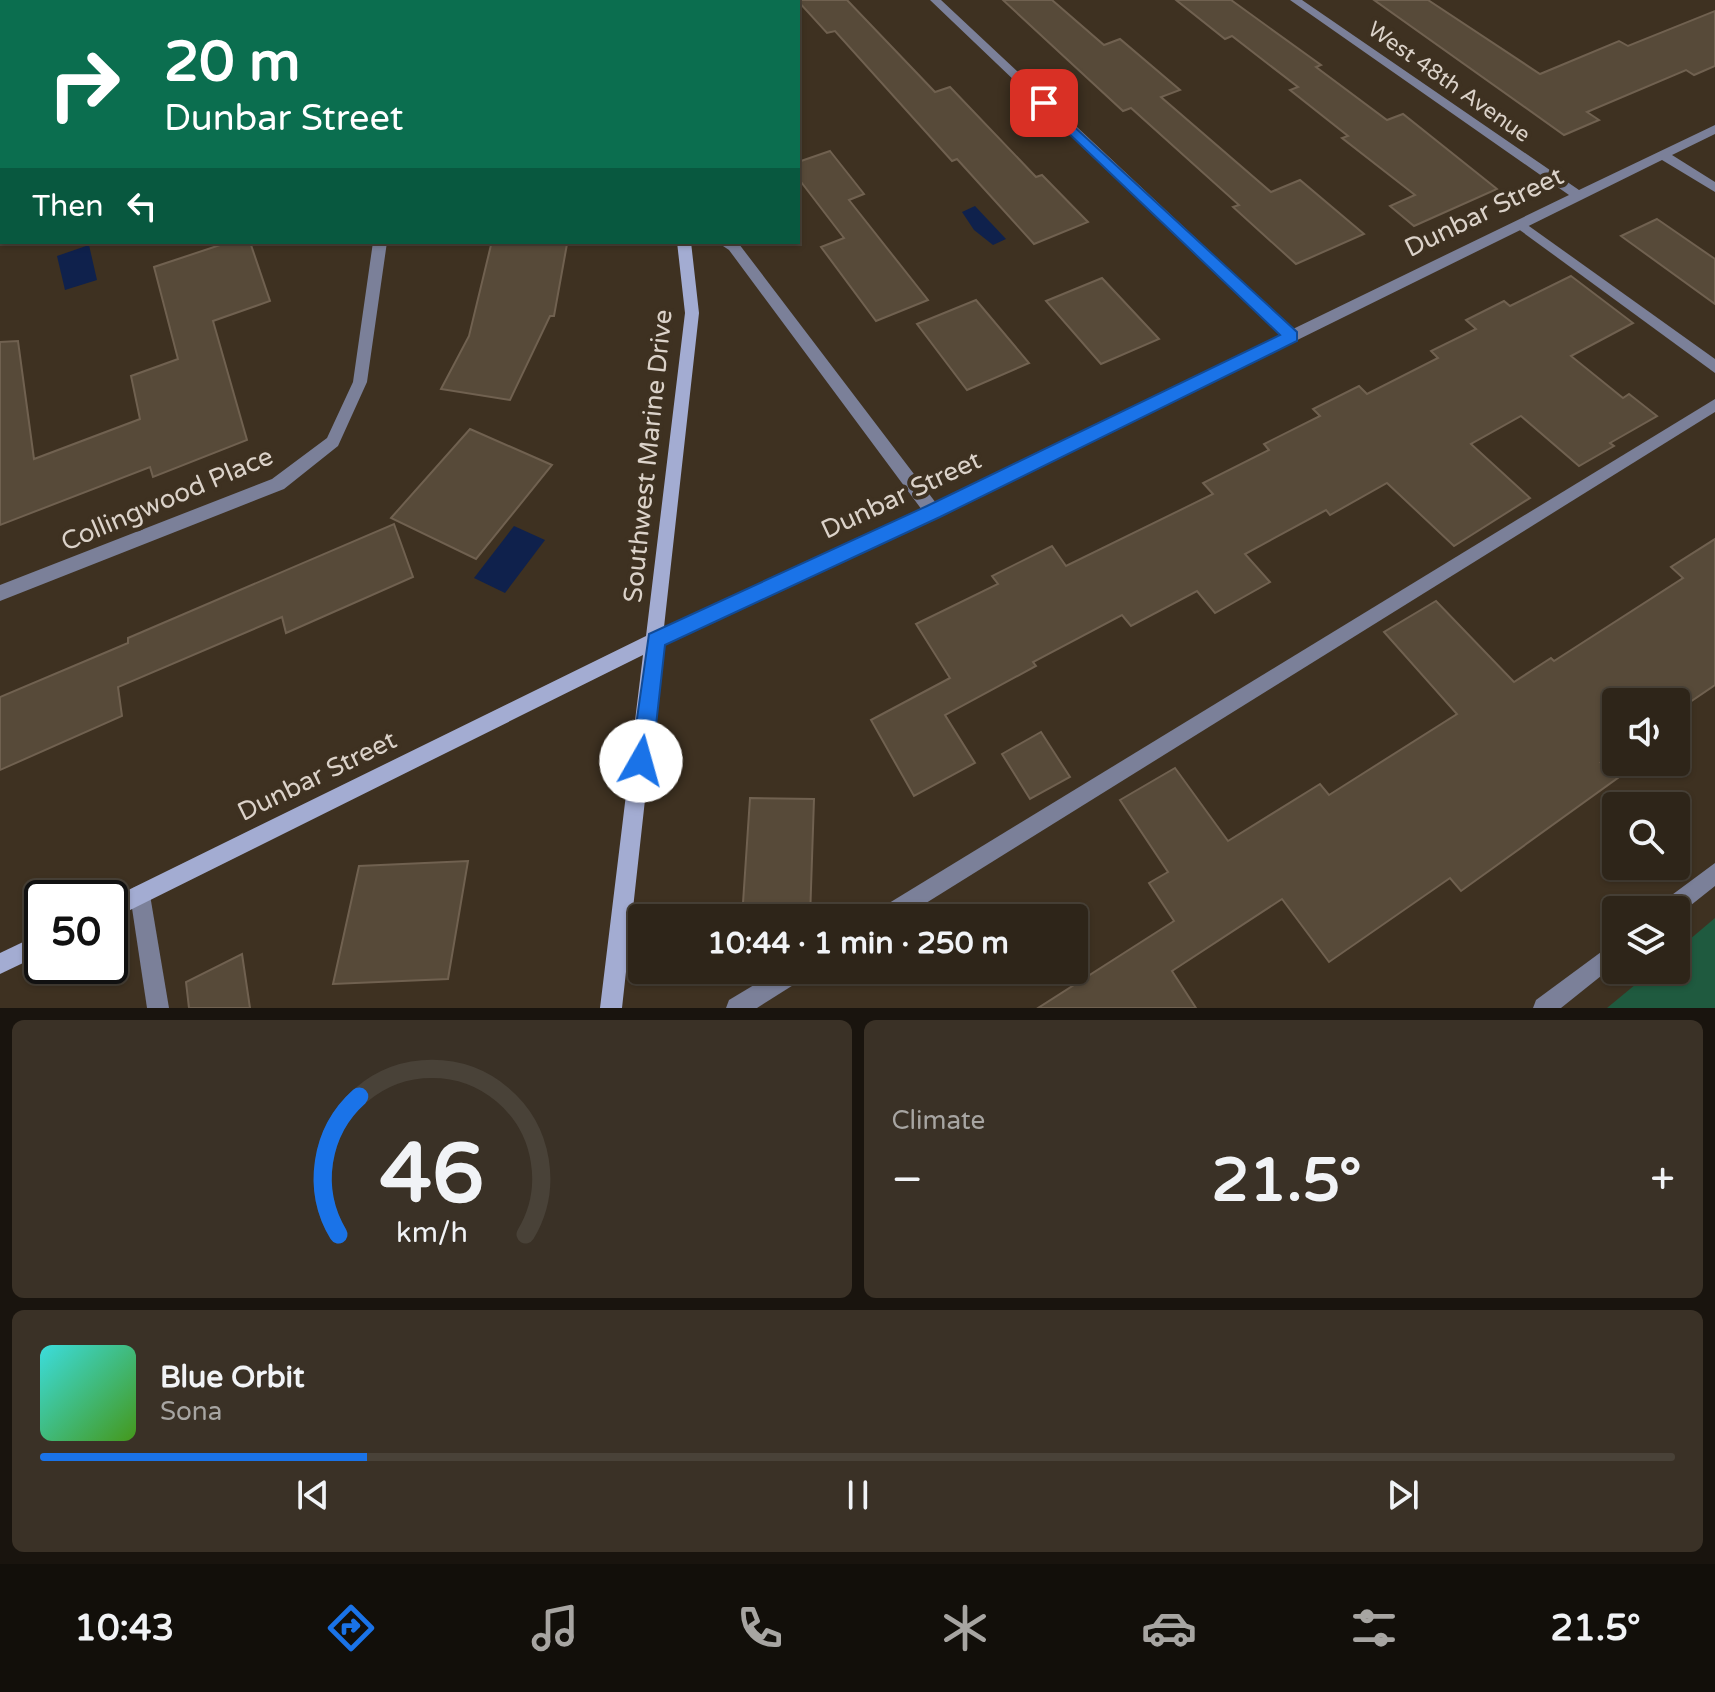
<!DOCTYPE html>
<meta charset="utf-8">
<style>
:root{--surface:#2e2519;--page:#3a3126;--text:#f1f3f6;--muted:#a7a5a2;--line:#494238;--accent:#1a73e8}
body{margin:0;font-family:"Varela Round",sans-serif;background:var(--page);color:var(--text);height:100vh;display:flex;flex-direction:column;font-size:30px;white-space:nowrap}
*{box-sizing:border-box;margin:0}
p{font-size:26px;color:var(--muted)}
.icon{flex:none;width:44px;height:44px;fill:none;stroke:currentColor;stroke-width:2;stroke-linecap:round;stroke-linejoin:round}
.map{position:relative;height:1008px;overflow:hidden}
.panel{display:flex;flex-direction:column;gap:12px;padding:12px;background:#19140e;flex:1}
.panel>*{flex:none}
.top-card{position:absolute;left:0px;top:0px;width:800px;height:244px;box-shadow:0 2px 6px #0004,0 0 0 2px var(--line);background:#0b6e4f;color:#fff;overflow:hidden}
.controls{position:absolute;left:1602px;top:688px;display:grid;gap:16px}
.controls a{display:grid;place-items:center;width:88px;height:88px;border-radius:8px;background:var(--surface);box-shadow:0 2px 6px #0004,0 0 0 2px var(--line);font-size:40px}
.speed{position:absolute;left:24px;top:880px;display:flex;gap:16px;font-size:40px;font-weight:700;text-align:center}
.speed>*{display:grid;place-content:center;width:104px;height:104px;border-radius:50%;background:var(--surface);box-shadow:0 2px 6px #0004,0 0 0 2px var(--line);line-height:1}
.speed .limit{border:4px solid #111;border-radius:12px;background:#fff;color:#111}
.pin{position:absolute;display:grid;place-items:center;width:68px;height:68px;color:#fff;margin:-34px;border-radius:16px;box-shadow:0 4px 12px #0006}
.me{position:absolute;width:88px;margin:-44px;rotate:7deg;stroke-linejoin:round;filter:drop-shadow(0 0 6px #0008)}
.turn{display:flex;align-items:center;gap:28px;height:168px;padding:0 32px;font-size:36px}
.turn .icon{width:104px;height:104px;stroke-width:2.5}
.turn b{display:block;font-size:56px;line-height:68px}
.then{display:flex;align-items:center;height:76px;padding:0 32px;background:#0003;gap:16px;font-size:30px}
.big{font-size:60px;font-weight:700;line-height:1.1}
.panel .tile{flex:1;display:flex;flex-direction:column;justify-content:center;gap:12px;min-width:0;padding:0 28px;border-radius:12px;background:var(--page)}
.panel .dial{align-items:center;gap:0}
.dial svg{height:208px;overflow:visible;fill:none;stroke:var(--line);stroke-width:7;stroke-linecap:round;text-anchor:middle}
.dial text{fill:var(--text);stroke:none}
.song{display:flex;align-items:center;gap:24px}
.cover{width:96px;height:96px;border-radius:12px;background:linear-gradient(135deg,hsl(180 70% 55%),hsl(100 70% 35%))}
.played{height:8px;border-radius:4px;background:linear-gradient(90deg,var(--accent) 20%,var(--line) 20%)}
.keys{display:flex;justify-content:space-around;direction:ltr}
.heat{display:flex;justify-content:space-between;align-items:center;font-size:44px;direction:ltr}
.panel .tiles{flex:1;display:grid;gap:12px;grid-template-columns:1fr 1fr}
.tile:last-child{grid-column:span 2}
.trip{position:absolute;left:628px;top:904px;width:460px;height:80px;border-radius:8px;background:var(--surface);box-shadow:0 2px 6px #0004,0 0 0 2px var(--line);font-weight:700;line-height:80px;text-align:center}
.tab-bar{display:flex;height:128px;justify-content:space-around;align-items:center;background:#120f0a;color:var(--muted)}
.tab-bar .icon{width:56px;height:56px}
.tab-bar .current{color:var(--accent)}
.tab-bar b{font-size:36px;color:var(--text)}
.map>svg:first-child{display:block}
.green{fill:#1f5a3f}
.water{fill:#0f214c}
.building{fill:#574a39;stroke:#706150;stroke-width:2}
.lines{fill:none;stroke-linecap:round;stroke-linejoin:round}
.lane{fill:#7b8099;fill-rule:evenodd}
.street{fill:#7b8099;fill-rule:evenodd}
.secondary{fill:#a3acd2;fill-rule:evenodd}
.route{fill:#1a73e8;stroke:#114b97;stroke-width:2}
.labels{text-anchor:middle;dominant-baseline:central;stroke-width:8;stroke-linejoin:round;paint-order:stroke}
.far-street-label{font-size:22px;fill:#dbd2c9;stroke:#3e3121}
.street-label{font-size:26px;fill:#dbd2c9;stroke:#3e3121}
</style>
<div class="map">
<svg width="1715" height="1008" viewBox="0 0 1715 1008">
<rect width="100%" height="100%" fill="#3e3121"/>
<path class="green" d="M1715,918V1008H1607L1653,970H1676V951Z"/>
<g class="water">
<path d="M975,206L1006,239L993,245L974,230L962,212Z"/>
<path d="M89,245L97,280L65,290L57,256Z"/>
<path d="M514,526L545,540L505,593L474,578Z"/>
</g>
<g class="building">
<path d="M797,0H847L935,92L950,87L1036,177L1042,175L1088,222L1034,244L957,159L952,161L835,31L827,33Z"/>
<path d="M1003,0H1052L1104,45L1120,39L1180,90L1161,97L1271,192L1300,180L1364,234L1296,264L1233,207L1239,205L1131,108L1123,111Z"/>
<path d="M1176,0H1231L1321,65L1316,67L1387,120L1403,114L1497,189L1414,226L1390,206L1415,195L1342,138L1348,136L1290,90L1298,87L1232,36L1225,39Z"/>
<path d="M1374,0H1428L1540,74L1619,41L1628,46L1715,11V66L1694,75L1686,70L1587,112L1599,120L1564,135Z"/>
<path d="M830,151L864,194L849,200L928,300L876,321L821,247L844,238L798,178V162Z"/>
<path d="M1657,219L1715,259V304L1621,236Z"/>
<path d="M229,242H250L270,301L213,321L247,440L153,477L150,467L0,525V342L18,341L34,459L140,419L131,376L178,359L154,267Z"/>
<path d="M567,244L554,316H550L510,400L441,389L469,336L491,245Z"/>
<path d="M1571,276L1633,323L1571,356L1623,398L1629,394L1657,416L1610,443L1614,446L1579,466L1521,416L1471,444L1530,498L1454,546L1387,483L1330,515L1326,510L1245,554L1270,582L1215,613L1197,591L1131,626L1122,615L1033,662L1036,666L945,715L975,763L914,796L871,720L950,678L916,624L998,584L992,576L1052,546L1066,566L1213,494L1203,483L1269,450L1264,444L1320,416L1313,409L1359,386L1367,394L1438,358L1431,351L1476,329L1466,320L1504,301L1510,306Z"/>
<path d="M1102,278L1159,339L1101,364L1046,301Z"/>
<path d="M976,300L1029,363L967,390L917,324Z"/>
<path d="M470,429L552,465L476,559L391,518Z"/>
<path d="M394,524L413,577L286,633L282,617L118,687L122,716L0,770V697L128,643V638Z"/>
<path d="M1715,539V685L1690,702H1616V753L1602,762H1640L1461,891L1450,878L1329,962L1282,899L1172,971L1196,1008H1038L1174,921L1149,883L1168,872L1120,800L1175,768L1228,841L1320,784L1329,795L1457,714L1384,632L1436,601L1514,682L1551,658L1554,661L1683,578L1671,567Z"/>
<path d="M1041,732L1070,777L1030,799L1002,754Z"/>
<path d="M750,798L814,799L810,918H742Z"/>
<path d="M468,861L448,979L333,984L359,866Z"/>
<path d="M242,954L250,1008H189L186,982Z"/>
</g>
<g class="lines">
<g class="lane">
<path d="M1522,221L1715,359V373L1517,228L1515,225Z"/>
<path d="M1715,399V412L902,918H873L876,911Z"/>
<path d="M140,885L147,888L150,895L169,1008H147L130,895L133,888Z"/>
<path d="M779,970H809L806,977L757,1008H726L729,1000Z"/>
</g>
<g class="street">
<path d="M930,0H941L1293,329L1569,195L1290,0H1302L1579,190L1715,125V134L1672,155L1715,182V192L1662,160L939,517L662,646L656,648L650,646L647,640L650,634L922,510L729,250L717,242L739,244L936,503L1281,335Z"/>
<rect x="0" y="39" width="2" height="6"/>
<path d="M373,242H387L367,382L338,446L284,489L0,601V585L272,479L327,438L353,382Z"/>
<path d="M1715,863V886L1676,917V910H1658L1661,903Z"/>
<path d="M1616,941V964L1561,1008H1533L1536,1000Z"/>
</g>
<g class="secondary">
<path d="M551,0H561L562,2H552Z"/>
<path d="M677,242H691L699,313L663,636L665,640L662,646L622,1008H600L643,655L110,920V899L646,636L685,313Z"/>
<path d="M42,933V954L0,974V953Z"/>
</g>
</g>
<path class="route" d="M1044,99L1297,332V341L940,517L665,645L652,761L649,768L641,771L634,768L631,761L649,634L927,506L1280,335L1040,106V100Z"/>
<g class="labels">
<g class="far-street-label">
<text transform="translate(1449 82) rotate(35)">West 48th Avenue</text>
</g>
<g class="street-label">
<text transform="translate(1484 212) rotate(-26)">Dunbar Street</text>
<text transform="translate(648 456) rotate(-84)">Southwest Marine Drive</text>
<text transform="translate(901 495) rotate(-25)">Dunbar Street</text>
<text transform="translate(167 499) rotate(-23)">Collingwood Place</text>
<text transform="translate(317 776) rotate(-26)">Dunbar Street</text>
</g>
</g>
</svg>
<div class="controls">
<a><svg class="icon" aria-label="sound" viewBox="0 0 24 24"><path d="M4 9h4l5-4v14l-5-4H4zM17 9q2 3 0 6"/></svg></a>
<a><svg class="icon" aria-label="search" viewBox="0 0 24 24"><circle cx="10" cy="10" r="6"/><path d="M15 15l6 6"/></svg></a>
<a><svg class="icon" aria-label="layers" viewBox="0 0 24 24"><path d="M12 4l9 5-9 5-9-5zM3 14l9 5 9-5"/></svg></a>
</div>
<div class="speed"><div class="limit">50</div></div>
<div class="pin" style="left:1044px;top:103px;background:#d93025"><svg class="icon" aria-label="arrive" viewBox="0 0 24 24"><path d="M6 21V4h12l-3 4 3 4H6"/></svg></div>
<svg class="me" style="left:641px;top:761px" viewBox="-20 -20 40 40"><circle r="19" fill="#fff"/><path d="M0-13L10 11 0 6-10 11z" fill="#1a73e8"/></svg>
<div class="trip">10:44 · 1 min · 250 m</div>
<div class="top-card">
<div class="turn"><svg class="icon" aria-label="right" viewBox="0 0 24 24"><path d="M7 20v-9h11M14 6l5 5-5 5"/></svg><div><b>20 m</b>Dunbar Street</div></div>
<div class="then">Then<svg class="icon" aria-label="left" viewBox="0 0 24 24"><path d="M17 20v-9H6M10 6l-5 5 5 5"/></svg></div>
</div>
</div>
<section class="panel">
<div class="tiles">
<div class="tile dial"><svg viewBox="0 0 100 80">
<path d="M14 69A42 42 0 1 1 86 69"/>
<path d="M14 69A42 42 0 0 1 22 16" stroke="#1a73e8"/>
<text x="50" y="56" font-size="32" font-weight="700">46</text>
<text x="50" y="72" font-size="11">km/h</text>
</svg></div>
<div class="tile"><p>Climate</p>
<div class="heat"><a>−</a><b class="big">21.5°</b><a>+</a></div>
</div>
<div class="tile">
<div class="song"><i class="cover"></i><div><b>Blue Orbit</b><p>Sona</p></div></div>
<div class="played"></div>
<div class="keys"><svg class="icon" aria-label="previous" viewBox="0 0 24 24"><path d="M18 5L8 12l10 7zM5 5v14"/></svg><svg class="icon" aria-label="pause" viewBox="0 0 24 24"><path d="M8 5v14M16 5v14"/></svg><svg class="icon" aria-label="next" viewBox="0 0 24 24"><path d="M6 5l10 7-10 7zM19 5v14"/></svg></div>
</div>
</div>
</section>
<nav class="tab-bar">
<b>10:43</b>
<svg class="icon current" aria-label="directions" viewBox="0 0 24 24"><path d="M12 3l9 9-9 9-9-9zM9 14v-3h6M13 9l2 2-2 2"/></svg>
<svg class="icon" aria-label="music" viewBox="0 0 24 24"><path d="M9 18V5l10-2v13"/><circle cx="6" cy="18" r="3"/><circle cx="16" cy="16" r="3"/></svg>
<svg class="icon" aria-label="phone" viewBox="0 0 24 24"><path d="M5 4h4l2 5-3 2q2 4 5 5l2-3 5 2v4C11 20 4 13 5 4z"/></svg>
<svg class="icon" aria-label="climate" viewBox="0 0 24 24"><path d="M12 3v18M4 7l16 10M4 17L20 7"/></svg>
<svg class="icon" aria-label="car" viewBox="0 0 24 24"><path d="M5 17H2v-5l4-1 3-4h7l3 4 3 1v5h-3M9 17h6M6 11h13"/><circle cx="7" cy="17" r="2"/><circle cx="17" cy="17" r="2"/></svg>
<svg class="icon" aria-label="filters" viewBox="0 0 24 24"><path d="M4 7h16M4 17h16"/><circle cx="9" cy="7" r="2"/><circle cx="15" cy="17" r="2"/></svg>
<b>21.5°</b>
</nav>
